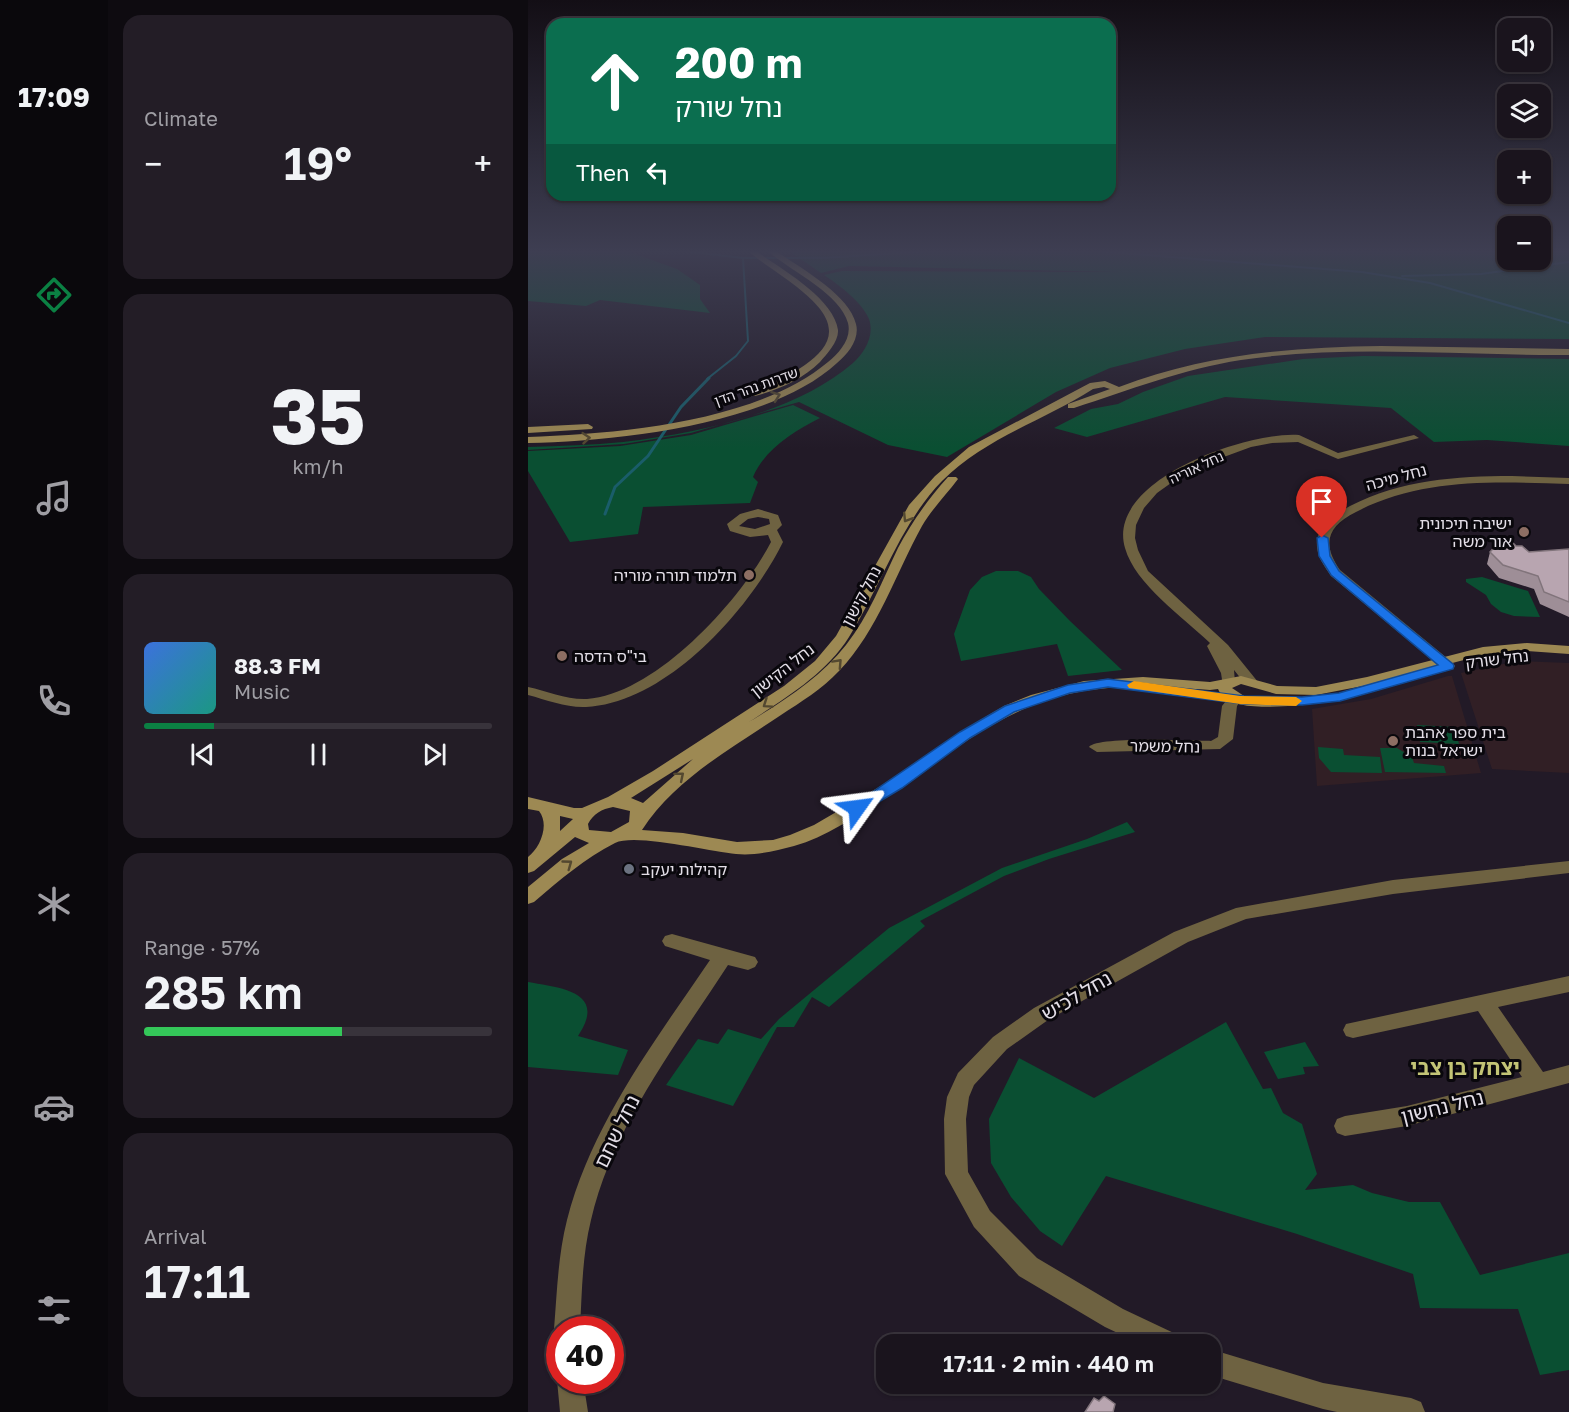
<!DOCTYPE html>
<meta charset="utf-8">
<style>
:root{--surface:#1a141d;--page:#231d26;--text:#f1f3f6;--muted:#9f9ea4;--line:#38333b;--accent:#0b8043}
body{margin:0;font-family:"Golos Text","Noto Sans Hebrew",sans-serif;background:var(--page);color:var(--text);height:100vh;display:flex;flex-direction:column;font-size:22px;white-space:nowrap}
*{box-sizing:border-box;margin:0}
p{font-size:20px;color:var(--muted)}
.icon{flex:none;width:33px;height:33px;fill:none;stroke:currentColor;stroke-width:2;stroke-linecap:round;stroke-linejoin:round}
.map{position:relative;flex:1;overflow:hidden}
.sheet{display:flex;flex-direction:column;gap:15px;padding:15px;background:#0e0b10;width:420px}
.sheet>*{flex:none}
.top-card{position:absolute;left:18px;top:18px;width:570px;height:183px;border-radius:18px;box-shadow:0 2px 4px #0004,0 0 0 2px var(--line);background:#0b6e4f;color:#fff;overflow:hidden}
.tools{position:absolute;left:969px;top:18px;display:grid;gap:12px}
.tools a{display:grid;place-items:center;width:54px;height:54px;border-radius:12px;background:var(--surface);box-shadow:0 2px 4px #0004,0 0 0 2px var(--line);font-size:30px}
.speed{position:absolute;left:18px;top:1316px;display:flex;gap:12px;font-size:30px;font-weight:700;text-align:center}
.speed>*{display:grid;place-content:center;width:78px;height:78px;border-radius:50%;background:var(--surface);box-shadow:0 2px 4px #0004,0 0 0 2px var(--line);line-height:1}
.speed .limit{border:9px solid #d22;background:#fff;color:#111}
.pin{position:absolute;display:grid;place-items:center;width:51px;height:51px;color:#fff;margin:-62px -26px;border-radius:50% 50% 50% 0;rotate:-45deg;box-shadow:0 0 6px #0007}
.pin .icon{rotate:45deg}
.me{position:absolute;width:66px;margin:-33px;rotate:59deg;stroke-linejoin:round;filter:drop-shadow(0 0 4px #0008)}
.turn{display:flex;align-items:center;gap:21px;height:126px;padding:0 30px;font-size:27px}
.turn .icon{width:78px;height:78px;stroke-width:2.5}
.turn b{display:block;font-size:42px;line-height:51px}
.then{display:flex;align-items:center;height:57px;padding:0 30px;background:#0003;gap:12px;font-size:22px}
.big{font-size:45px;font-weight:600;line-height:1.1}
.sheet .widget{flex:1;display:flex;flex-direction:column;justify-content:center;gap:9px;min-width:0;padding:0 21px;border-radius:18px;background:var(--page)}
.sheet .dial{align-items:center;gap:0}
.dial b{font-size:78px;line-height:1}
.song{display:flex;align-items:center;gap:18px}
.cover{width:72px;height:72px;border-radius:9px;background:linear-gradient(135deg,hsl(220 70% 55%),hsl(170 70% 35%))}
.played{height:6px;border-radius:3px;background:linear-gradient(90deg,var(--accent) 20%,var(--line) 20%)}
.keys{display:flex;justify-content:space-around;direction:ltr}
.heat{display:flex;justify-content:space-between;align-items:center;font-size:33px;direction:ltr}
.charge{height:9px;border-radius:4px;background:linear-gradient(90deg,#34c759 57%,var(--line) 0)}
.trip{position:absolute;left:348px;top:1334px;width:345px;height:60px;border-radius:18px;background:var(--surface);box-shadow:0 2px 4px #0004,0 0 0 2px var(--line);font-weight:600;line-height:60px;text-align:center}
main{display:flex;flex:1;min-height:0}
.dock{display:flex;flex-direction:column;width:108px;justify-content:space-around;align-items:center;background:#0a080c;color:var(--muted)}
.dock .icon{width:42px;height:42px}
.dock .current{color:var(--accent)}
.dock b{font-size:27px;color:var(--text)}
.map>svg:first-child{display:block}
.education{fill:#311f25}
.green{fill:#0a4f32}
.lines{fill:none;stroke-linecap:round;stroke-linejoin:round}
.stream-far1{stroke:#1a5d6a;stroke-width:2}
.stream{stroke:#1a5d6a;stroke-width:3}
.street{fill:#6e6241;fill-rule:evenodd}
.secondary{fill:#9d8953;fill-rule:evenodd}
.wall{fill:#9e8e97}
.building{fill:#b8a5b0;stroke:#81747b;stroke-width:1.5}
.oneway{stroke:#534830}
.route{fill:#1a73e8;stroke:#114b97;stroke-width:1.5}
.slow{fill:#f59e0b}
.education-dot{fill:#8d6e63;stroke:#09070c;stroke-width:2}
.worship-dot{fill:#6b7280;stroke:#09070c;stroke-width:2}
.labels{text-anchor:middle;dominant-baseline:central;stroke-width:6;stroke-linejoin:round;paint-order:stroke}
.far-street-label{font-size:14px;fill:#e3dee7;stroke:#09070c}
.street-label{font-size:16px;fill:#e3dee7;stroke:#09070c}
.poi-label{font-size:16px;fill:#e3dee7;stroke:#09070c;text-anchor:start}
.near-street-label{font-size:20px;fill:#e3dee7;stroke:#09070c}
.near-neighbourhood-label{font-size:21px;font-weight:bold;fill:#c3c476;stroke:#09070c}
</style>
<main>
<nav class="dock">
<b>17:09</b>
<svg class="icon current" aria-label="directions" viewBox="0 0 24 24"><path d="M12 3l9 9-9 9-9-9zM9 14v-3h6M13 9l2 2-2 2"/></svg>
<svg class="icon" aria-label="music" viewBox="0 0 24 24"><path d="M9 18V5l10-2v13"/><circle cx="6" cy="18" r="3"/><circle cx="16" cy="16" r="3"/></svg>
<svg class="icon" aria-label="phone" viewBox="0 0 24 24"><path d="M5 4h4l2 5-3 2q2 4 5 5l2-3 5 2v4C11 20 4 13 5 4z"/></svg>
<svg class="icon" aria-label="climate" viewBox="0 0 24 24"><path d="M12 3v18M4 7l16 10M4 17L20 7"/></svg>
<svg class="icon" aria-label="car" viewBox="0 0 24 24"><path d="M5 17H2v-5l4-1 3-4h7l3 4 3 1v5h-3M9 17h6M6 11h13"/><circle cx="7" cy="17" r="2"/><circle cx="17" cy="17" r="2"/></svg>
<svg class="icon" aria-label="filters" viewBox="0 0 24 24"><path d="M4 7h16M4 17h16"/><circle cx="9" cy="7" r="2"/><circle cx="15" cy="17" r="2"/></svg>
</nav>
<section class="sheet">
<div class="widget"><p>Climate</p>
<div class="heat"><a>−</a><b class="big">19°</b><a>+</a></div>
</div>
<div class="widget dial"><b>35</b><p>km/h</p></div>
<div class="widget">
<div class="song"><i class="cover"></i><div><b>88.3 FM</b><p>Music</p></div></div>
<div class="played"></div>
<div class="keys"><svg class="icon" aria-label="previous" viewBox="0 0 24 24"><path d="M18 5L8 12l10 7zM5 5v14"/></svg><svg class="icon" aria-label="pause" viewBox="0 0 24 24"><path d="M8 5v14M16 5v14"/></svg><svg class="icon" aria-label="next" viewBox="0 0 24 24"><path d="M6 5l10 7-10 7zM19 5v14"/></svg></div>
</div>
<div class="widget"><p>Range · 57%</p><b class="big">285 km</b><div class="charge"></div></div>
<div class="widget"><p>Arrival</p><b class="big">17:11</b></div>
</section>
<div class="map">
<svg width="1041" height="1412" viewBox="0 0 1041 1412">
<rect width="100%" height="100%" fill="#221a27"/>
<g class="education">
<path d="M989,661L1041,663V773L964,769L933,673Z"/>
<path d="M920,676H924L953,773L789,786L784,709L843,699Z"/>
</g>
<g class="green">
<path d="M0,251H99L149,269L172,285V299L182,313L72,300L58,306L0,301Z"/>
<path d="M261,251H868L883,253L886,251C917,251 948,254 979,251L980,260H1012L1013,251L1041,252V339L737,337L657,349L582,368L528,392L419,457L360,445L271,402L163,433L96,444L0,450V447C32,446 64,445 95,442C170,433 267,413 325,363C336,353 347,336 341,319C334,302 311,285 296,275L314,271L592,272L321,266L293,273Z"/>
<path d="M835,356L1041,359V446L959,440L906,442L863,408L697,397L559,437L526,428L563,409L590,404L615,392L660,376L775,359Z"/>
<path d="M265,405L292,418C265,432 237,449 225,477L230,482L222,503L115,507L110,534L42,542L0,471V451L92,446L163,435Z"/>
<path d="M468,571H490L503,577L511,589L542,621L594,670L540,676L529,644L433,661L426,634L442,590L454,577Z"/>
<path d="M954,577L1000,591L1012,617L986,616L973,612L963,604L958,595L938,582V579Z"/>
<path d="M889,725L926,727L931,744L892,742Z"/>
<path d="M790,747L815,749L816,755L852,757L854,773L803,772L791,758Z"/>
<path d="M852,748H869L884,757L886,763L916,766L918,773L857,772Z"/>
<path d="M599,822L607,832L521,859L476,876L392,921L397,926L301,1007L284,997L266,1027H249L205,1106L138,1085L170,1039L190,1044L200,1029L233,1039L251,1019L361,928L474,868L559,839Z"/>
<path d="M0,982C32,988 80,991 50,1036L100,1050L90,1075L0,1067Z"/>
<path d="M698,1022L735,1089L743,1088L755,1113L774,1124L789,1174L777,1190L825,1185L844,1193L881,1202H912L952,1275L1041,1253V1370L1012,1375L990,1309L892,1308L885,1274L769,1234L578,1176L534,1246L512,1231L483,1197L463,1163L461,1119L491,1058L566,1098Z"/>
<path d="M777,1042L791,1066L775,1067L777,1074L750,1079L736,1052Z"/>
</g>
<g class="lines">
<g class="stream-far1">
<path d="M156,251L215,258H295L402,251"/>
<path d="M567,251L834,272L902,283L1041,323"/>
<path d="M874,276L953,274L1041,262"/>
<path d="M179,379L208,356L220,341L215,258"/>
</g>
<path class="stream" d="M77,514L87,487L120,456L153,407L181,378"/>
<g class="street">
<path d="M771,435L810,453L886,435L891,438L810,459L770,442L744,443L723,447L674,465L650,478L629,493L616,508L608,525L607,538L610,550L620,571L700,645L730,682L728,685H718L706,670L707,683L705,686H695L693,673L679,646L682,643C655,617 607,584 597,548C577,480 720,431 771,435Z"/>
<path d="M984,476L1041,478V484C969,482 895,477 828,512C800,526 793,543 812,570L925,663L927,666L925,669H915L803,576C797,567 790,558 789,547C787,527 807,514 822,506C873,480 928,476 984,476Z"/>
<path d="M230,509L250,515L254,525L249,530L255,542C222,609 139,703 58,707C39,708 19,700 0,695V687C19,691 39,700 59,699C128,694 213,600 243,542L240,535L222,537L202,531L199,524L212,514ZM230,517L241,519L242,524L227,529L211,526L220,519Z"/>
<path d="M707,695L714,699L709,706L705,739L692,749L569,752L561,747C570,736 664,741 683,741L690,737L694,706L702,696Z"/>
<path d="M1041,861V873L865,894L718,919L660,942L520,1020L479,1049L446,1085L441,1097L438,1119L440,1172L462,1211L509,1258L595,1309L650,1335L654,1344H613L577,1327L491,1276L446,1227L417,1174L416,1119L419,1097L430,1073L465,1037L506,1008L646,932L708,908L865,880Z"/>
<path d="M144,934L227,957L230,962L227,967L220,970L200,965C148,1045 85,1126 63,1220C54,1256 54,1293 52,1329H32V1339L26,1329C29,1293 30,1255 39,1220C64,1123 127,1041 182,960L137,946L134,941L137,936Z"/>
<path d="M1041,976V992L970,1007L1015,1072L1041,1065V1083L879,1126L817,1136L809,1133L806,1126L809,1119L817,1116L879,1106L994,1077L950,1011L825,1038L818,1036L815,1030L818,1024Z"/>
<path d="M682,1349L795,1383L883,1398L893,1402L897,1412H809L795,1409L682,1375Z"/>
<path d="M32,1373V1380H55L60,1412H32L29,1380Z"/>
</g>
<g class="secondary">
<path d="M220,251H228C252,268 306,298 310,330C311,341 299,354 292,362C275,379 250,390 227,396L224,395V391C246,383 302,360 301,331C301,313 281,297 269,287C253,274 235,264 220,251Z"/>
<path d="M240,251H248C272,268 321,294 328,324C332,339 320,354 309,363C242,425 89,441 0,443V437C90,434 229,422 300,362C311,353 324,339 320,323C312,293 262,271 240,251Z"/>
<path d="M853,346L1041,349V355C932,356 821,344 713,360C655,369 601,390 546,408H540V404L582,389L576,387L565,389C515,421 457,438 414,481C372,524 353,586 321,637C297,675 257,698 221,722C257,700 292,678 318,645C341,616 354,581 370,548C384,522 400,499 420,477H428L430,479C418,495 404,509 394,526C367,575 350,630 311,671C294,689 273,702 253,715C204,748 147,779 114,830L155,833L209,842L245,840L262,835L286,825L363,780L432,732L476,706L503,695L556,681L615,677L682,682L713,676L749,686L788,687L839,677L955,647L999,643L1041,646V654L999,651L955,655L840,685L788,695L748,694L713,684L704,688L716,696L770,699L772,702L770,705L765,706C744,706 700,712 690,689L682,690C585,683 528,683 443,738C413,757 386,781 354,800C326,817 298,837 266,846C247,851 227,856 208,854C182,852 108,833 87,843C57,858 32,880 6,902L0,904V887L34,859L61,843L47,837L6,871L0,873V857C12,848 22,825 11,811L0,809V797L46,808H54L80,797L125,771L256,686L287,661L308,636L381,505L407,476L441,447L562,383L577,381L591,387C675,355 763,347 853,346ZM165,759L115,803L103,798ZM85,807L102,811L101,822L83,832L61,830L60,824C65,814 74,809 85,807ZM32,816L45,819L32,831Z"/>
<path d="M60,424L65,427L64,429L0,433V427Z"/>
</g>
</g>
<path class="wall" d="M988,546L1001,552L1041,550V617L1012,604L1006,589L971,578L959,564L962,552Z"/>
<g class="building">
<path d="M972,541H983L988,546H994L1001,552L1041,549V602L1016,592L1010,576L975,565L962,552Z"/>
<path d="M576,1396L587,1404L585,1412H557L566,1398L571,1401Z"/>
</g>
<defs><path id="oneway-chevron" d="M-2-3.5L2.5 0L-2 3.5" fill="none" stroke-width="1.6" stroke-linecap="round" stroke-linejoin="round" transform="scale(1.5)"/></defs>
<g class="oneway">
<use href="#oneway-chevron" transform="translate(248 396) rotate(-20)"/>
<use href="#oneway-chevron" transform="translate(58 438) rotate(-5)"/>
<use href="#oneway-chevron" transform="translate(379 518) rotate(122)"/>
<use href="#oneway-chevron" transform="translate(310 663) rotate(-47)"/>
<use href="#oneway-chevron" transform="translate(239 704) rotate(146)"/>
<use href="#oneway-chevron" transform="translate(152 776) rotate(-40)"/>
<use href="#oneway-chevron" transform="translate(40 864) rotate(-36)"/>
</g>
<linearGradient id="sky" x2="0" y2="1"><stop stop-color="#130e15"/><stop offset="0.56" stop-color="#3e3e52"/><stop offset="1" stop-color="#3e3e52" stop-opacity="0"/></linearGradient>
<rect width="1041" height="449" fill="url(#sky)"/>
<path class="route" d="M794,535L800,538L802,556L811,571L925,664L926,666L925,669L812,701L774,705L716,704L580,687L542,693L486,712L442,738L374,788L334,812H324L321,808L432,732L477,706L540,685L580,679L716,696L774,697L811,693L910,665L803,575L791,556L789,538Z"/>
<path class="slow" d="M606,681L712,696L768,697L774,701L768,706L712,704L601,688L599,685Z"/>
<g class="education-dot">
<circle cx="996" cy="532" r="6"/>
<circle cx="221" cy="575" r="6"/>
<circle cx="34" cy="656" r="6"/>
<circle cx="865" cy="741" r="6"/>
</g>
<circle class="worship-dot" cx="101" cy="869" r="6"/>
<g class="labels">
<g class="far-street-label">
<text transform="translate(228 386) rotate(-20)">שדרות נהר הדן</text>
<text transform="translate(668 467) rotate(-25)">נחל אוריה</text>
</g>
<g class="street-label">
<text transform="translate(868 477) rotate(-15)">נחל מיכה</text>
<text transform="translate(333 596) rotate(-62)">נחל קישון</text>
<text transform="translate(969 659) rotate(-7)">נחל שורק</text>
<text transform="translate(254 670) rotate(-38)">נחל הקישון</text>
<text transform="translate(637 746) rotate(1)">נחל משמר</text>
</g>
<g class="poi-label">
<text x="984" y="523" text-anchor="end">ישיבה תיכונית<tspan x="984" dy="18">אור משה</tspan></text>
<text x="209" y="575" text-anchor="end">תלמוד תורה מוריה</text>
<text x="46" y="656">בי"ס הדסה</text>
<text x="877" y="732">בית ספר אהבת<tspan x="877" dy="18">ישראל בנות</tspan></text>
<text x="113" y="869">קהילות יעקב</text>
</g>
<g class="near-street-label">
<text transform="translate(548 995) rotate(-30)">נחל לכיש</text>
<text transform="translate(914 1106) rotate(-14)">נחל נחשון</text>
<text transform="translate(88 1131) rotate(-64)">נחל שחם</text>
</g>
<g class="near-neighbourhood-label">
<text x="937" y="1067">יצחק בן צבי</text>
</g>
</g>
</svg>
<div class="tools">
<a><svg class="icon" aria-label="sound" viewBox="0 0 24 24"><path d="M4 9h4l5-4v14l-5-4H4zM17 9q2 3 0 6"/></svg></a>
<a><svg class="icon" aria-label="layers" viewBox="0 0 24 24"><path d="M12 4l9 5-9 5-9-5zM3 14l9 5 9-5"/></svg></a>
<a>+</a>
<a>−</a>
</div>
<div class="speed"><div class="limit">40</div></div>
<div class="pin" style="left:794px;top:538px;background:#d93025"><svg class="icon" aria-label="arrive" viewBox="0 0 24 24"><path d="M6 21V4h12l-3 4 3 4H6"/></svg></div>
<svg class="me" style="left:329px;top:808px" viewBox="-20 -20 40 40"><path d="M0-17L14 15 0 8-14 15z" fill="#1a73e8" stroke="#fff" stroke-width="4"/></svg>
<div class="trip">17:11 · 2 min · 440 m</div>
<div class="top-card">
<div class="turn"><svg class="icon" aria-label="ahead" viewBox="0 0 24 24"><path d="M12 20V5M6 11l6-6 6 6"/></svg><div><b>200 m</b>נחל שורק</div></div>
<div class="then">Then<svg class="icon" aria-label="left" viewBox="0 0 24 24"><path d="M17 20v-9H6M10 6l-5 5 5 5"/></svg></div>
</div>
</div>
</main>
